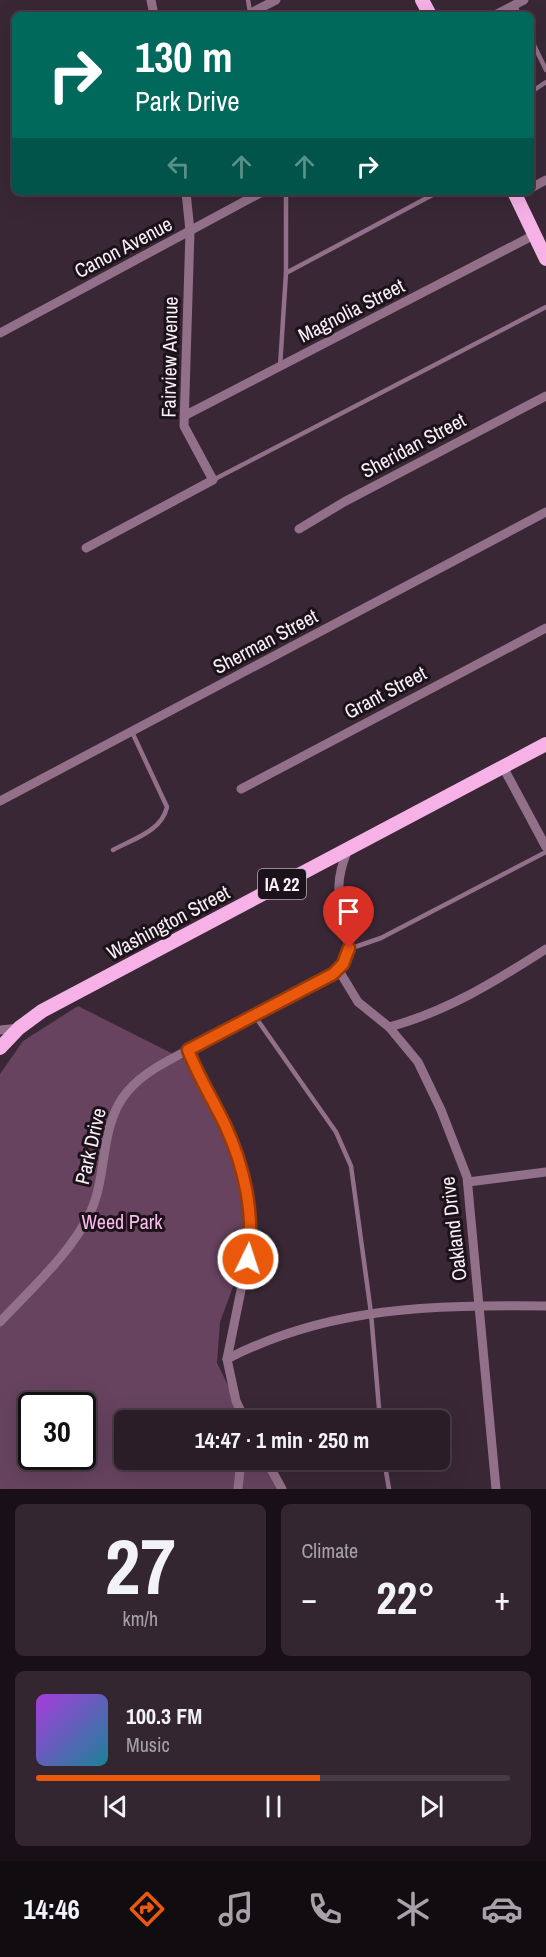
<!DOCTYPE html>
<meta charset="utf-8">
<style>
:root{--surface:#2b1d28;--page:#332630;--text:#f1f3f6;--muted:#a6a2a8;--line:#473b45;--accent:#ea580c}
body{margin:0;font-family:"Archivo Narrow",sans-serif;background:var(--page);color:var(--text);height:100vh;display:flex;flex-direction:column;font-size:22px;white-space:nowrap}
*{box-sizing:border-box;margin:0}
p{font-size:20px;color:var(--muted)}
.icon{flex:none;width:33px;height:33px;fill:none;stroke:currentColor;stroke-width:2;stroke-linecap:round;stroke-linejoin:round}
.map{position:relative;height:1489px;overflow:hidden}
.panel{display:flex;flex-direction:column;gap:15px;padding:15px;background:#181016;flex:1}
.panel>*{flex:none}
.hud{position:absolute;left:12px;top:12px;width:522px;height:183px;border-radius:9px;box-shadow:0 6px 24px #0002,0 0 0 2px var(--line);background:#00695c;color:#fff;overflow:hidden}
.speed{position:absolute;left:18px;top:1392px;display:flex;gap:12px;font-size:30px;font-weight:700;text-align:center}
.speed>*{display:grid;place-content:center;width:78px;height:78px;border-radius:50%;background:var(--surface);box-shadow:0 6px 24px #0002,0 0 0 2px var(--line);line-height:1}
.speed .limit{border:3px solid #111;border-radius:9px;background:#fff;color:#111}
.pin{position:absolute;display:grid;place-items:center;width:51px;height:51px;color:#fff;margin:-62px -26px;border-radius:50% 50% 50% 0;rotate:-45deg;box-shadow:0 0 6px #0007}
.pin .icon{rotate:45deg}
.me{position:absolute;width:66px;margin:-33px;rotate:4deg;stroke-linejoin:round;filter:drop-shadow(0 0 4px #0008)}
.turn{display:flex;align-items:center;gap:21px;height:126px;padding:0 24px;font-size:27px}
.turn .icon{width:78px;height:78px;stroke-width:2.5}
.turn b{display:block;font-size:42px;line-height:51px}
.lanes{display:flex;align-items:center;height:57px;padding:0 24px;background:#0003;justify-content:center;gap:30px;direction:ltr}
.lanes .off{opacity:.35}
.big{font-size:45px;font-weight:700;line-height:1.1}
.panel .card{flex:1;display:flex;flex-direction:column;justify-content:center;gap:9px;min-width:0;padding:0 21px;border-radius:9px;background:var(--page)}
.panel .dial{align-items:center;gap:0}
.dial b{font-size:78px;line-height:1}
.song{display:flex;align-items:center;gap:18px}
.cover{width:72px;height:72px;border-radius:9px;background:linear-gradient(135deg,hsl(280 70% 55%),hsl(190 70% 35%))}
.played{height:6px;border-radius:3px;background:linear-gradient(90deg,var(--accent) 60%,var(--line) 60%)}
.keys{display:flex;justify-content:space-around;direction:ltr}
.heat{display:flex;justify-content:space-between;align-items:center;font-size:33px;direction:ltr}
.panel .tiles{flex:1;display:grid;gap:15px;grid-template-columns:1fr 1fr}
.card:last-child{grid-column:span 2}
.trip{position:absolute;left:114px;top:1410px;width:336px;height:60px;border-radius:9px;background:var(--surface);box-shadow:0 6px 24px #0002,0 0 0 2px var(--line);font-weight:700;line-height:60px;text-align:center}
.tabs{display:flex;height:96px;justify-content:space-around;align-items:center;background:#110c10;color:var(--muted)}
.tabs .icon{width:42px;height:42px}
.tabs .active{color:var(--accent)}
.tabs b{font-size:27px;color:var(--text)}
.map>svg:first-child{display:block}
.green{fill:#67435f;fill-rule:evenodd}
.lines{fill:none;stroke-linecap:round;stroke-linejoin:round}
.service{stroke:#927089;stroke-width:4.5}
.minor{stroke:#927089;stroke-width:9}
.primary{stroke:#f6b1e6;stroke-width:14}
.route-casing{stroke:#983908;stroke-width:15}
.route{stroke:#ea580c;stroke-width:10}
.labels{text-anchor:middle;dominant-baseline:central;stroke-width:6;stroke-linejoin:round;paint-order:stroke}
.shield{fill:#1b1319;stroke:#b8adb5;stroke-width:1.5}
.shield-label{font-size:18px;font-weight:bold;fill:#fbeff8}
.street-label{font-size:20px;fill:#fbeff8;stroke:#1b1319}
.park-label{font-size:20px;fill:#fbbcec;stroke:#1b1319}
</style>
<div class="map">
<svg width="546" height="1489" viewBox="0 0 546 1489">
<rect width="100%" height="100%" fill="#392735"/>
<path class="green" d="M78,1006L189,1062L233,1153L244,1206L243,1260L220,1322L217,1363L245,1420H124V1460H265L281,1489H0V1074L23,1041ZM32,1406H82V1456H32Z"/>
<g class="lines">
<g class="service">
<path d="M248,0L250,12"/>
<path d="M515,5L519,15"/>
<path d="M531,39L546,70"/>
<path d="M531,92L546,82"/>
<path d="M286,273L438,192"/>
<path d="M280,367L286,273V192"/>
<path d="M213,480L546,307"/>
<path d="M113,850C133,839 162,831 167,807L132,732"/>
<path d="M349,949L381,938L546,852"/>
<path d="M254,1015L336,1132L351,1166L371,1313L380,1420"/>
<path d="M384,1460L389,1489"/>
</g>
<g class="minor">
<path d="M151,0L154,15"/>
<path d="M247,15L276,0"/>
<path d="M495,15L524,0"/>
<path d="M531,188L546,180"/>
<path d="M0,333L262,192"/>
<path d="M184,416L534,235"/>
<path d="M299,529L344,502L546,396"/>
<path d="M86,548L213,480L184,426L190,231L186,192"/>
<path d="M503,767L546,847"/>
<path d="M241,789L546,628"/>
<path d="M0,801L546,512"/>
<path d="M338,969L358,1002L389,1027L418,1062L441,1110L467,1177L496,1489"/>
<path d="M389,1027C446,1012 498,980 546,949"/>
<path d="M0,1030L19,1028"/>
<path d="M188,1050L233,1145L248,1200L250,1246L227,1359L236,1401L245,1420"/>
<path d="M468,1182L546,1172"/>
<path d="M0,1322C29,1291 72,1252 90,1213C108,1176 99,1125 127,1092C147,1068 180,1055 207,1040C249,1018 291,996 333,974C362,949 340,922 339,891C338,876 343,862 348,849"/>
<path d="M227,1359C330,1306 432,1305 546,1306"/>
<path d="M266,1460L282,1489"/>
<path d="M238,1489L241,1460"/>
</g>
<g class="primary">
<path d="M422,0L430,15"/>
<path d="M514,192L546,259"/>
<path d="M0,1048L19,1028L42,1011L546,744"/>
</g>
</g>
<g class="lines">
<g class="route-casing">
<path id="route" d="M248,1259C255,1214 244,1166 225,1125C213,1100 198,1076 188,1050L333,974L343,964L349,948"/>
</g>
<use href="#route" class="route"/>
</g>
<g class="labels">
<rect class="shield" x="258" y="869" width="48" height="30" rx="4.5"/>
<g class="shield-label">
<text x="282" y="884">IA 22</text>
</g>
<g class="street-label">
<text transform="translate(123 247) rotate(-28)">Canon Avenue</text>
<text transform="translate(351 310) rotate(-27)">Magnolia Street</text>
<text transform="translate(169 357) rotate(-89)">Fairview Avenue</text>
<text transform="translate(413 445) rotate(-28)">Sheridan Street</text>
<text transform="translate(265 641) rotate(-28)">Sherman Street</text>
<text transform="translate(385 692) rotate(-28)">Grant Street</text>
<text transform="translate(168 922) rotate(-28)">Washington Street</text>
<text transform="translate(90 1146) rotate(-77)">Park Drive</text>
<text transform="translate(453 1229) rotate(-97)">Oakland Drive</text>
</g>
<g class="park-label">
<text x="122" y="1221">Weed Park</text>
</g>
</g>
</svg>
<div class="speed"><div class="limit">30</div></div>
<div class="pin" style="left:349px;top:948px;background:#d93025"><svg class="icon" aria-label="arrive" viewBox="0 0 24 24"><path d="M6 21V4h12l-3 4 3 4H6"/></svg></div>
<svg class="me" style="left:248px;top:1259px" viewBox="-20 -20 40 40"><circle r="17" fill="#ea580c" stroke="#fff" stroke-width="3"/><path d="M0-11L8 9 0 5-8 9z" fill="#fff"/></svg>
<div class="trip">14:47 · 1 min · 250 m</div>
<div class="hud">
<div class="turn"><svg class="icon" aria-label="right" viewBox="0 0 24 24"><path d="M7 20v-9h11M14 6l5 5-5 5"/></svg><div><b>130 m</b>Park Drive</div></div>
<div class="lanes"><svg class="icon off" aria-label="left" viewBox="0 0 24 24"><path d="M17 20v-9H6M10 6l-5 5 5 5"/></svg><svg class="icon off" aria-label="ahead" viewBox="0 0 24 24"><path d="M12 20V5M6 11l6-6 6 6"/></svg><svg class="icon off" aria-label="ahead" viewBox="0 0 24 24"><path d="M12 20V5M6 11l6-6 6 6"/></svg><svg class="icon" aria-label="right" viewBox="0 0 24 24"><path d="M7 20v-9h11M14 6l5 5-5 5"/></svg></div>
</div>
</div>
<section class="panel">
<div class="tiles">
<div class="card dial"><b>27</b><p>km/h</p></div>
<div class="card"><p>Climate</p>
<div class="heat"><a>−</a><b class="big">22°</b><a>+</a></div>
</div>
<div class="card">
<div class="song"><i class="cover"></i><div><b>100.3 FM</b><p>Music</p></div></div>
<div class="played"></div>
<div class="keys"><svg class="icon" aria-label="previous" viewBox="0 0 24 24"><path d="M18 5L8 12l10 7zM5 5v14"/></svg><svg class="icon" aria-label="pause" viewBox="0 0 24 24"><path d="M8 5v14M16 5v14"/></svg><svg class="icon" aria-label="next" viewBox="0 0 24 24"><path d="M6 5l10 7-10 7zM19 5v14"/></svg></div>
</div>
</div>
</section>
<nav class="tabs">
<b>14:46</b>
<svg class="icon active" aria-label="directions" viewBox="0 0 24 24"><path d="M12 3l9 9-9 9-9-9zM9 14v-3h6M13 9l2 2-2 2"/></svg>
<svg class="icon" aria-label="music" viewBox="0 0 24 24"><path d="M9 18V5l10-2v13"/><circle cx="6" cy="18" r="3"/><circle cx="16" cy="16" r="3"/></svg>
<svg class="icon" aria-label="phone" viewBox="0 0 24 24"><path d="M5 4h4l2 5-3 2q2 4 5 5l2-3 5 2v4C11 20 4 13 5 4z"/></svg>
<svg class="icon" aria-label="climate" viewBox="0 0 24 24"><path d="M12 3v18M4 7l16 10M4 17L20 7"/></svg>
<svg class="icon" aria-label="car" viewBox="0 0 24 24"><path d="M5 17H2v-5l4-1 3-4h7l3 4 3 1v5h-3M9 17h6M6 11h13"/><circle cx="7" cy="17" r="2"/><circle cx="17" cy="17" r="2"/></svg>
</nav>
